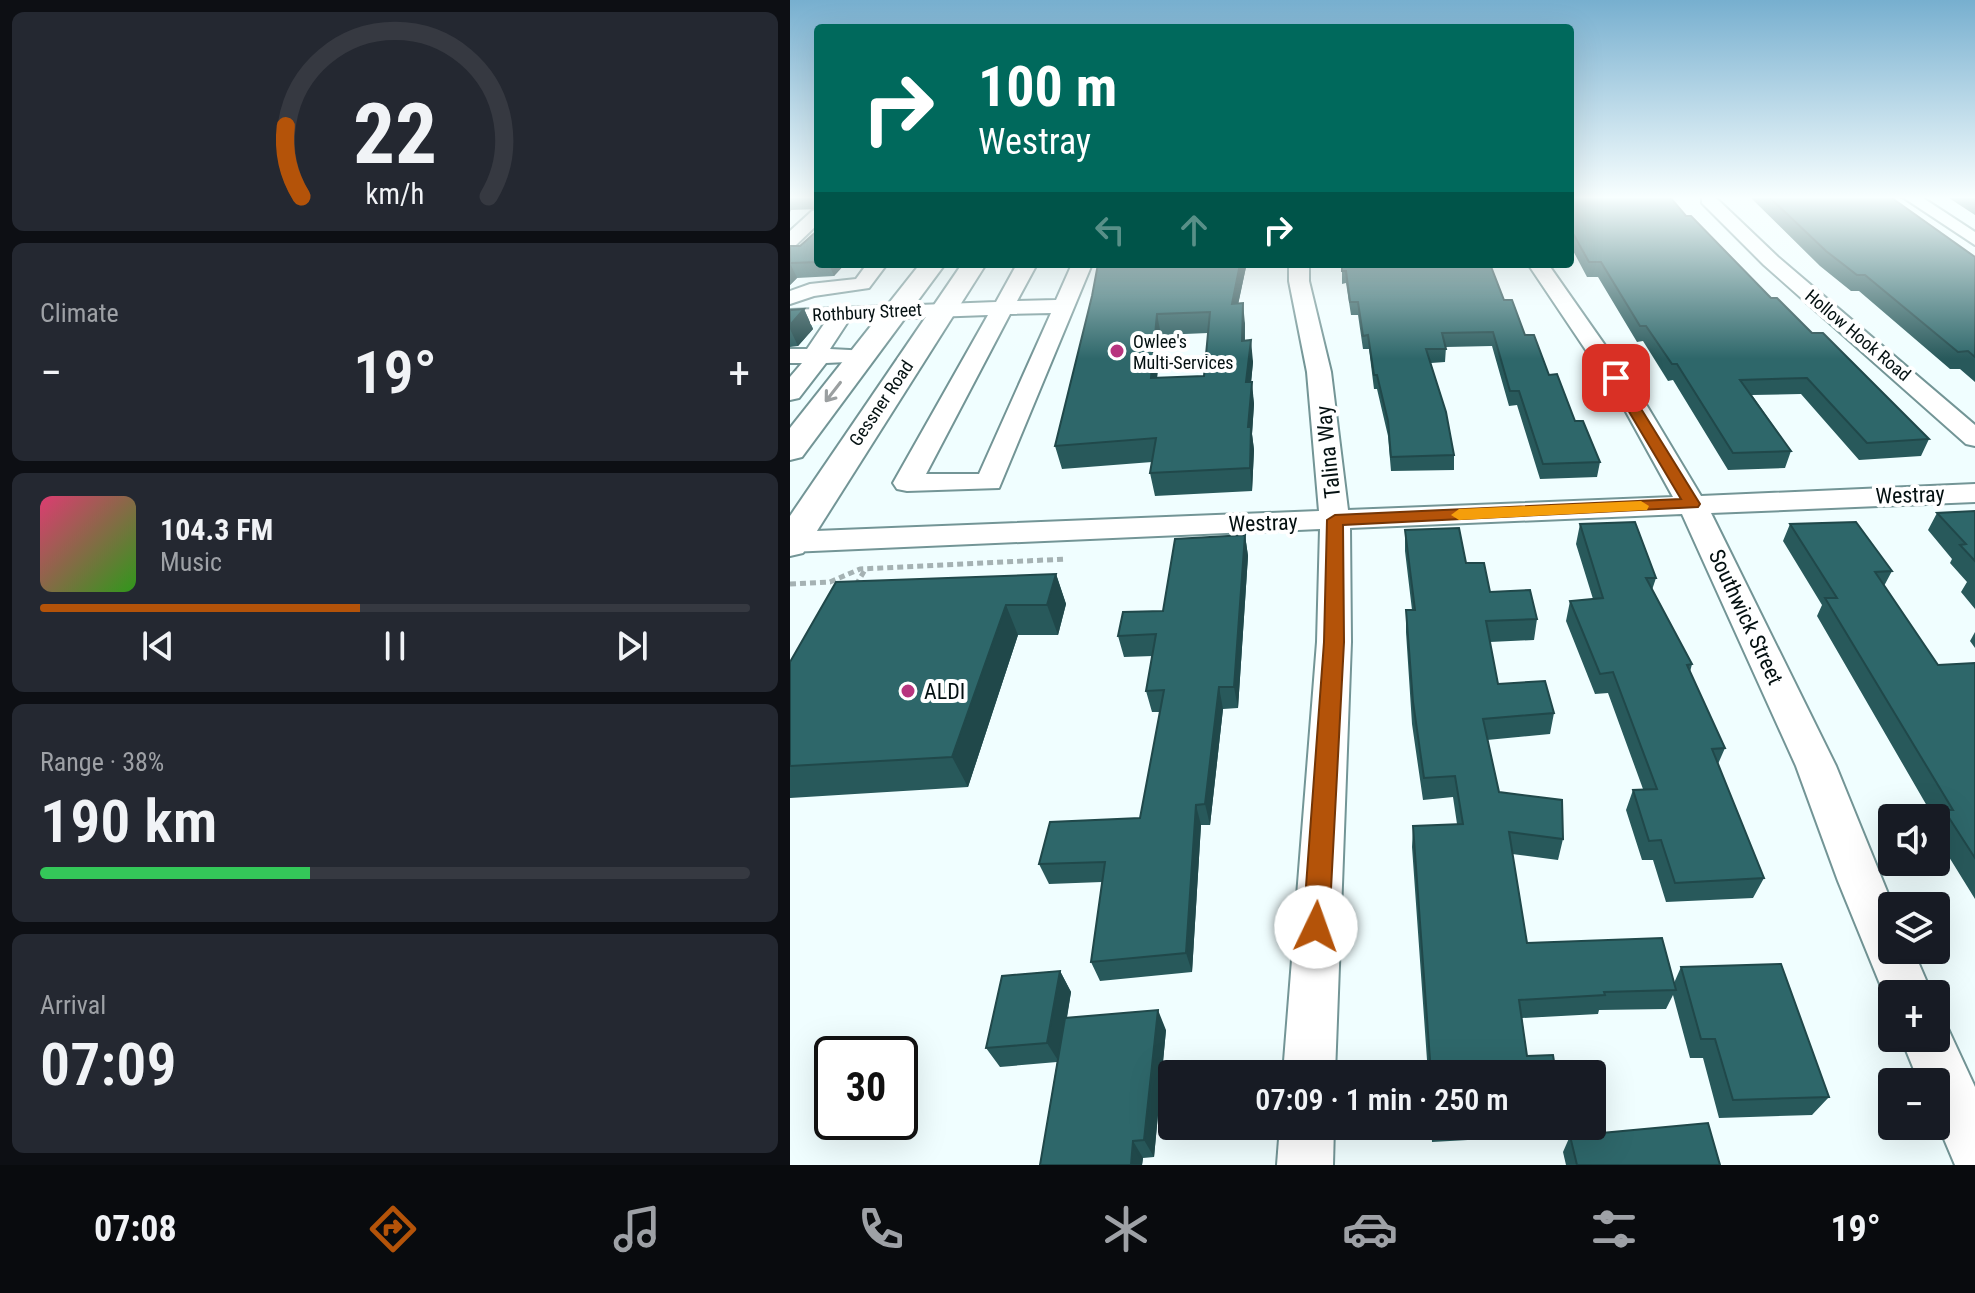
<!DOCTYPE html>
<meta charset="utf-8">
<style>
:root{--surface:#171b24;--page:#242831;--text:#f1f3f6;--muted:#9ea1a6;--line:#363941;--accent:#b45309}
body{margin:0;font-family:"Roboto Condensed",sans-serif;background:var(--page);color:var(--text);height:100vh;display:flex;flex-direction:column;font-size:30px;white-space:nowrap}
*{box-sizing:border-box;margin:0}
p{font-size:26px;color:var(--muted)}
.icon{flex:none;width:44px;height:44px;fill:none;stroke:currentColor;stroke-width:2;stroke-linecap:round;stroke-linejoin:round}
.map{position:relative;flex:1;overflow:hidden}
.side{display:flex;flex-direction:column;gap:12px;padding:12px;background:#0d0f14;width:790px}
.side>*{flex:none}
.hud{position:absolute;left:24px;top:24px;width:760px;height:244px;border-radius:8px;box-shadow:0 8px 32px #0002;background:#00695c;color:#fff;overflow:hidden}
.controls{position:absolute;left:1088px;top:804px;display:grid;gap:16px}
.controls a{display:grid;place-items:center;width:72px;height:72px;border-radius:8px;background:var(--surface);box-shadow:0 8px 32px #0002;font-size:40px}
.speed{position:absolute;left:24px;top:1036px;display:flex;gap:16px;font-size:40px;font-weight:700;text-align:center}
.speed>*{display:grid;place-content:center;width:104px;height:104px;border-radius:50%;background:var(--surface);box-shadow:0 8px 32px #0002;line-height:1}
.speed .limit{border:4px solid #111;border-radius:12px;background:#fff;color:#111}
.pin{position:absolute;display:grid;place-items:center;width:68px;height:68px;color:#fff;margin:-34px;border-radius:16px;box-shadow:0 4px 12px #0006}
.me{position:absolute;width:88px;margin:-44px;rotate:3deg;stroke-linejoin:round;filter:drop-shadow(0 0 6px #0008)}
.turn{display:flex;align-items:center;gap:28px;height:168px;padding:0 32px;font-size:36px}
.turn .icon{width:104px;height:104px;stroke-width:2.5}
.turn b{display:block;font-size:56px;line-height:68px}
.lanes{display:flex;align-items:center;height:76px;padding:0 32px;background:#0003;justify-content:center;gap:40px;direction:ltr}
.lanes .off{opacity:.35}
.big{font-size:60px;font-weight:600;line-height:1.1}
.side .widget{flex:1;display:flex;flex-direction:column;justify-content:center;gap:12px;min-width:0;padding:0 28px;border-radius:12px;background:var(--page)}
.side .dial{align-items:center;gap:0}
.dial svg{height:208px;overflow:visible;fill:none;stroke:var(--line);stroke-width:7;stroke-linecap:round;text-anchor:middle}
.dial text{fill:var(--text);stroke:none}
.song{display:flex;align-items:center;gap:24px}
.cover{width:96px;height:96px;border-radius:12px;background:linear-gradient(135deg,hsl(340 70% 55%),hsl(110 70% 35%))}
.played{height:8px;border-radius:4px;background:linear-gradient(90deg,var(--accent) 45%,var(--line) 45%)}
.keys{display:flex;justify-content:space-around;direction:ltr}
.heat{display:flex;justify-content:space-between;align-items:center;font-size:44px;direction:ltr}
.charge{height:12px;border-radius:6px;background:linear-gradient(90deg,#34c759 38%,var(--line) 0)}
.trip{position:absolute;left:368px;top:1060px;width:448px;height:80px;border-radius:8px;background:var(--surface);box-shadow:0 8px 32px #0002;font-weight:600;line-height:80px;text-align:center}
.tab-bar{display:flex;height:128px;justify-content:space-around;align-items:center;background:#090b0e;color:var(--muted)}
.tab-bar .icon{width:56px;height:56px}
.tab-bar .on{color:var(--accent)}
.tab-bar b{font-size:36px;color:var(--text)}
main{display:flex;flex:1;min-height:0}
.map>svg:first-child{display:block}
.lines{fill:none;stroke-linecap:round;stroke-linejoin:round}
.minor-casing{stroke:#739596;stroke-width:4}
.major-casing{stroke:#739596;stroke-width:4}
.path{stroke:#a5b2b3;stroke-width:5;stroke-dasharray:6 4;stroke-linecap:butt}
.minor{fill:#fff;fill-rule:evenodd}
.major{fill:#fff;fill-rule:evenodd}
.wall{fill:#28595b;fill-rule:evenodd}
.shaded-wall{fill:#20484a}
.building{fill:#2e676a;stroke:#20484a;stroke-width:2;fill-rule:evenodd}
.oneway{stroke:#9b9fa0}
.route{fill:#b45309;stroke:#753606;stroke-width:2}
.slow{fill:#f59e0b}
.poi-dot{fill:#b7357f;stroke:#fff;stroke-width:3}
.labels{text-anchor:middle;dominant-baseline:central;stroke-width:8;stroke-linejoin:round;paint-order:stroke}
.far-street-label{font-size:18px;fill:#041011;stroke:#fff}
.far-poi-label{font-size:18px;fill:#041011;stroke:#fff;text-anchor:start}
.street-label{font-size:22px;fill:#041011;stroke:#fff}
.poi-label{font-size:22px;fill:#041011;stroke:#fff;text-anchor:start}
</style>
<main>
<section class="side">
<div class="widget dial"><svg viewBox="0 0 100 80">
<path d="M14 69A42 42 0 1 1 86 69"/>
<path d="M14 69A42 42 0 0 1 8 42" stroke="#b45309"/>
<text x="50" y="56" font-size="32" font-weight="700">22</text>
<text x="50" y="72" font-size="11">km/h</text>
</svg></div>
<div class="widget"><p>Climate</p>
<div class="heat"><a>−</a><b class="big">19°</b><a>+</a></div>
</div>
<div class="widget">
<div class="song"><i class="cover"></i><div><b>104.3 FM</b><p>Music</p></div></div>
<div class="played"></div>
<div class="keys"><svg class="icon" aria-label="previous" viewBox="0 0 24 24"><path d="M18 5L8 12l10 7zM5 5v14"/></svg><svg class="icon" aria-label="pause" viewBox="0 0 24 24"><path d="M8 5v14M16 5v14"/></svg><svg class="icon" aria-label="next" viewBox="0 0 24 24"><path d="M6 5l10 7-10 7zM19 5v14"/></svg></div>
</div>
<div class="widget"><p>Range · 38%</p><b class="big">190 km</b><div class="charge"></div></div>
<div class="widget"><p>Arrival</p><b class="big">07:09</b></div>
</section>
<div class="map">
<svg width="1185" height="1165" viewBox="0 0 1185 1165">
<rect width="100%" height="100%" fill="#f0feff"/>
<g class="lines">
<g class="minor-casing">
<g id="minor">
<path d="M912,196H924L988,257L1185,425V446L1176,444L974,265L912,203Z"/>
<path d="M1111,196H1130L1185,232V245Z"/>
<path d="M28,210V224L6,245L0,246V231L22,211Z"/>
<path d="M77,264H97L79,288L24,296L0,304V291L20,284L66,279Z"/>
<path d="M227,264H247L227,301L266,300L282,264H302L209,488L117,491L107,489L103,483L198,315L59,320L40,349L79,351L82,356L79,361L36,363L9,398L0,400V377L12,363H0V349H17L36,321L0,322V310L206,302ZM261,313L189,474H136L220,314Z"/>
<path d="M499,264H519V281L541,372L558,510L883,497L830,401L738,264H758L854,401L911,496L1185,484V502L921,513L1046,766L1103,906L1102,950H1123L1142,994H1102L1101,1011L1048,881L1006,766L892,514L560,528L561,642L545,1074H493L527,642L530,529L0,552V532L529,511L517,372L499,281Z"/>
<path d="M1146,1017L1154,1020L1185,1087V1165H1165L1146,1120V1082H1129L1111,1038H1146Z"/>
<path d="M490,1126H544L543,1165H487Z"/>
</g>
</g>
<g class="major-casing">
<g id="major">
<path d="M130,264H155L12,457L0,460V428Z"/>
<path d="M172,264H196L13,553L0,556V516Z"/>
</g>
</g>
<g class="path">
<path d="M0,584L40,582L70,569L276,559"/>
<path d="M66,585L76,568"/>
</g>
<use href="#minor" class="minor"/>
<use href="#major" class="major"/>
</g>
<g class="wall">
<path d="M0,196H28V209L1,210L0,212Z"/>
<path d="M780,196L896,216L981,298L1022,333L1139,439L1131,456L1069,460L1011,394L962,395L1001,451L995,468L938,470L883,380L878,381L853,341L847,342L808,277H797L780,245Z"/>
<path d="M959,196H1099L1185,257V382L1170,369H1160L1069,291H1061L1030,266Z"/>
<path d="M1156,196H1185V215Z"/>
<path d="M28,230V264H55L44,276L7,278L0,285V246H10Z"/>
<path d="M552,264L714,300L810,462L807,477L750,479L727,405L719,406L702,346L656,347L655,362L641,363L664,455V470L601,471L598,436L587,389H584L579,349H573L568,315H561L556,283L552,284Z"/>
<path d="M456,267L448,304L455,324V341L463,362L461,382L464,404L462,434L464,450L462,491L365,496L360,473L362,462L272,469L265,446L302,296ZM418,333L414,376L367,378L371,335Z"/>
<path d="M14,309L23,329L8,346L0,347V310Z"/>
<path d="M1185,511V609L1171,592L1177,582L1160,563L1162,559L1138,530L1147,513Z"/>
<path d="M790,524L866,578L862,590L902,664L900,672L935,748L928,764L974,878L963,898L876,902L863,860H852L836,810L843,790L853,789L818,693L805,694L776,621L780,601L803,599L786,544Z"/>
<path d="M1000,524L1102,571L1094,586L1148,665L1185,663V899L1146,836V818H1144L1027,616L1032,605L993,541Z"/>
<path d="M615,530L676,563L700,592L747,619L744,640L700,642L708,684L764,713L760,734L697,740L709,792L773,839L768,860L722,854L737,943L884,983L891,967L1039,1097L1022,1115L929,1118L913,1058H900L883,995L876,1009L809,1010L808,1014L732,1018L737,1056L766,1074H638L622,847L623,826L667,824L663,797L633,800L622,724L616,632V610H622L615,551Z"/>
<path d="M455,535L458,556L448,708L433,709L420,825H411L402,972L310,981L301,962L312,882L259,884L249,864L350,818L370,712H362L356,691L363,656L334,657L328,636L373,611Z"/>
<path d="M266,574L276,604L268,635H228L178,787L0,798V662Z"/>
<path d="M1185,632V648L1180,641Z"/>
<path d="M270,971L281,992L277,1018L376,1030L364,1157L353,1158L352,1165H250L267,1062L210,1067L196,1048Z"/>
<path d="M641,1126H771L767,1135L642,1142Z"/>
<path d="M780,1136L930,1165H776L773,1152Z"/>
</g>
<g class="shaded-wall">
<path d="M0,263L7,278L0,285Z"/>
<path d="M39,264H55L44,276Z"/>
<path d="M450,264H455L456,267L444,324L442,304Z"/>
<path d="M453,303L455,324L454,362L452,341Z"/>
<path d="M14,309L23,329L8,346L0,329V325Z"/>
<path d="M367,314L371,335L365,400L361,378Z"/>
<path d="M461,340L463,362L459,404L456,382Z"/>
<path d="M462,382L464,404L462,434L464,450L462,491L460,468L458,427Z"/>
<path d="M455,535L458,556L448,708L444,687Z"/>
<path d="M266,574L276,604L268,635L257,605Z"/>
<path d="M216,605L228,635L178,787L162,757Z"/>
<path d="M429,687L433,709L420,825L415,804Z"/>
<path d="M406,805L411,825L402,972L396,953Z"/>
<path d="M270,971L281,992L269,1062L257,1043Z"/>
<path d="M368,1010L376,1030L364,1157L354,1140Z"/>
<path d="M343,1141L353,1158L352,1165H341Z"/>
</g>
<g class="building">
<path d="M780,196H879L896,216H901L981,298H987L1022,333H1033L1139,439L1077,443L1017,378L950,380L1001,451L943,453L887,364H882L856,326H850L811,262H799L780,228Z"/>
<path d="M978,196H1099L1185,257V357L1178,351L1168,352L1075,275H1067L1036,251Z"/>
<path d="M28,230V262L0,263V246H10Z"/>
<path d="M308,264H450L442,304L453,303L452,341L461,340L456,382H462L458,427H461L460,468L360,473L366,438L265,446L302,296ZM420,312L414,376L361,378L367,314Z"/>
<path d="M552,264H700L714,300H722L735,335H744L759,375L767,374L785,421H793L810,462L753,464L729,391H720L703,332L652,333L656,349H636L656,412L664,455L601,457L598,421L587,375H584L578,335L573,336L568,302H560L556,271H552Z"/>
<path d="M14,309L0,325V310Z"/>
<path d="M1185,511V561L1170,545L1176,544L1147,513Z"/>
<path d="M845,522L866,578H856L902,664L897,665L935,748L922,749L974,878L885,883L871,840L859,841L843,790L867,789L823,672L810,674L780,601L813,598L790,524Z"/>
<path d="M1066,522L1102,571L1085,572L1148,665L1185,663V858L1154,810H1163L1035,598H1047L1000,524Z"/>
<path d="M669,528L676,563H694L700,592L740,590L747,619L696,621L708,684L755,681L764,713L693,719L709,792L772,800L773,839L719,832L737,943L872,938L886,990L814,992L815,995L729,1000L737,1056L763,1055L766,1074H641L623,826L673,824L665,776L634,778L623,702L616,610H625L615,530Z"/>
<path d="M455,535L444,687H429L415,804L406,805L396,953L301,962L315,862L249,864L260,822L350,818L374,690L356,691L366,634L328,636L333,612L373,611L385,539Z"/>
<path d="M266,574L257,605H216L162,757L0,766V662L46,582Z"/>
<path d="M991,964L1039,1097L943,1100L925,1039H911L891,967Z"/>
<path d="M270,971L257,1043L196,1048L212,976Z"/>
<path d="M368,1010L354,1140L343,1141L341,1165H250L275,1018Z"/>
<path d="M918,1123L930,1165H787L780,1136Z"/>
</g>
<defs><path id="oneway-shaft" d="M-6 0H5M1.5-3L5.5 0L1.5 3" fill="none" stroke-width="1.6" stroke-linecap="round" stroke-linejoin="round" transform="scale(2)"/></defs>
<use class="oneway" href="#oneway-shaft" transform="translate(43 392) rotate(128)"/>
<linearGradient id="sky" x2="0" y2="1"><stop stop-color="#77afcf"/><stop offset="0.55" stop-color="#f8ffff"/><stop offset="1" stop-color="#f8ffff" stop-opacity="0"/></linearGradient>
<rect width="1185" height="359" fill="url(#sky)"/>
<path class="route" d="M821,375L832,378L910,504L908,507L553,525L554,642L539,927L536,936L526,940L517,936L513,927L534,642L537,520L545,515L891,499L819,378Z"/>
<path class="slow" d="M851,501L859,506L857,510L669,520L661,515L669,509Z"/>
<g class="poi-dot">
<circle cx="327" cy="351" r="8"/>
<circle cx="118" cy="691" r="8"/>
</g>
<g class="labels">
<g class="far-street-label">
<text transform="translate(77 312) rotate(-3)">Rothbury Street</text>
<text transform="translate(1068 335) rotate(40)">Hollow Hook Road</text>
<text transform="translate(91 403) rotate(-56)">Gessner Road</text>
</g>
<g class="far-poi-label">
<text x="343" y="341">Owlee's<tspan x="343" dy="21">Multi-Services</tspan></text>
</g>
<g class="street-label">
<text transform="translate(538 452) rotate(-96)">Talina Way</text>
<text transform="translate(1120 495) rotate(-2)">Westray</text>
<text transform="translate(473 523) rotate(-2)">Westray</text>
<text transform="translate(956 617) rotate(65)">Southwick Street</text>
</g>
<g class="poi-label">
<text x="134" y="691">ALDI</text>
</g>
</g>
</svg>
<div class="controls">
<a><svg class="icon" aria-label="sound" viewBox="0 0 24 24"><path d="M4 9h4l5-4v14l-5-4H4zM17 9q2 3 0 6"/></svg></a>
<a><svg class="icon" aria-label="layers" viewBox="0 0 24 24"><path d="M12 4l9 5-9 5-9-5zM3 14l9 5 9-5"/></svg></a>
<a>+</a>
<a>−</a>
</div>
<div class="speed"><div class="limit">30</div></div>
<div class="pin" style="left:826px;top:378px;background:#d93025"><svg class="icon" aria-label="arrive" viewBox="0 0 24 24"><path d="M6 21V4h12l-3 4 3 4H6"/></svg></div>
<svg class="me" style="left:526px;top:927px" viewBox="-20 -20 40 40"><circle r="19" fill="#fff"/><path d="M0-13L10 11 0 6-10 11z" fill="#b45309"/></svg>
<div class="trip">07:09 · 1 min · 250 m</div>
<div class="hud">
<div class="turn"><svg class="icon" aria-label="right" viewBox="0 0 24 24"><path d="M7 20v-9h11M14 6l5 5-5 5"/></svg><div><b>100 m</b>Westray</div></div>
<div class="lanes"><svg class="icon off" aria-label="left" viewBox="0 0 24 24"><path d="M17 20v-9H6M10 6l-5 5 5 5"/></svg><svg class="icon off" aria-label="ahead" viewBox="0 0 24 24"><path d="M12 20V5M6 11l6-6 6 6"/></svg><svg class="icon" aria-label="right" viewBox="0 0 24 24"><path d="M7 20v-9h11M14 6l5 5-5 5"/></svg></div>
</div>
</div>
</main>
<nav class="tab-bar">
<b>07:08</b>
<svg class="icon on" aria-label="directions" viewBox="0 0 24 24"><path d="M12 3l9 9-9 9-9-9zM9 14v-3h6M13 9l2 2-2 2"/></svg>
<svg class="icon" aria-label="music" viewBox="0 0 24 24"><path d="M9 18V5l10-2v13"/><circle cx="6" cy="18" r="3"/><circle cx="16" cy="16" r="3"/></svg>
<svg class="icon" aria-label="phone" viewBox="0 0 24 24"><path d="M5 4h4l2 5-3 2q2 4 5 5l2-3 5 2v4C11 20 4 13 5 4z"/></svg>
<svg class="icon" aria-label="climate" viewBox="0 0 24 24"><path d="M12 3v18M4 7l16 10M4 17L20 7"/></svg>
<svg class="icon" aria-label="car" viewBox="0 0 24 24"><path d="M5 17H2v-5l4-1 3-4h7l3 4 3 1v5h-3M9 17h6M6 11h13"/><circle cx="7" cy="17" r="2"/><circle cx="17" cy="17" r="2"/></svg>
<svg class="icon" aria-label="filters" viewBox="0 0 24 24"><path d="M4 7h16M4 17h16"/><circle cx="9" cy="7" r="2"/><circle cx="15" cy="17" r="2"/></svg>
<b>19°</b>
</nav>
